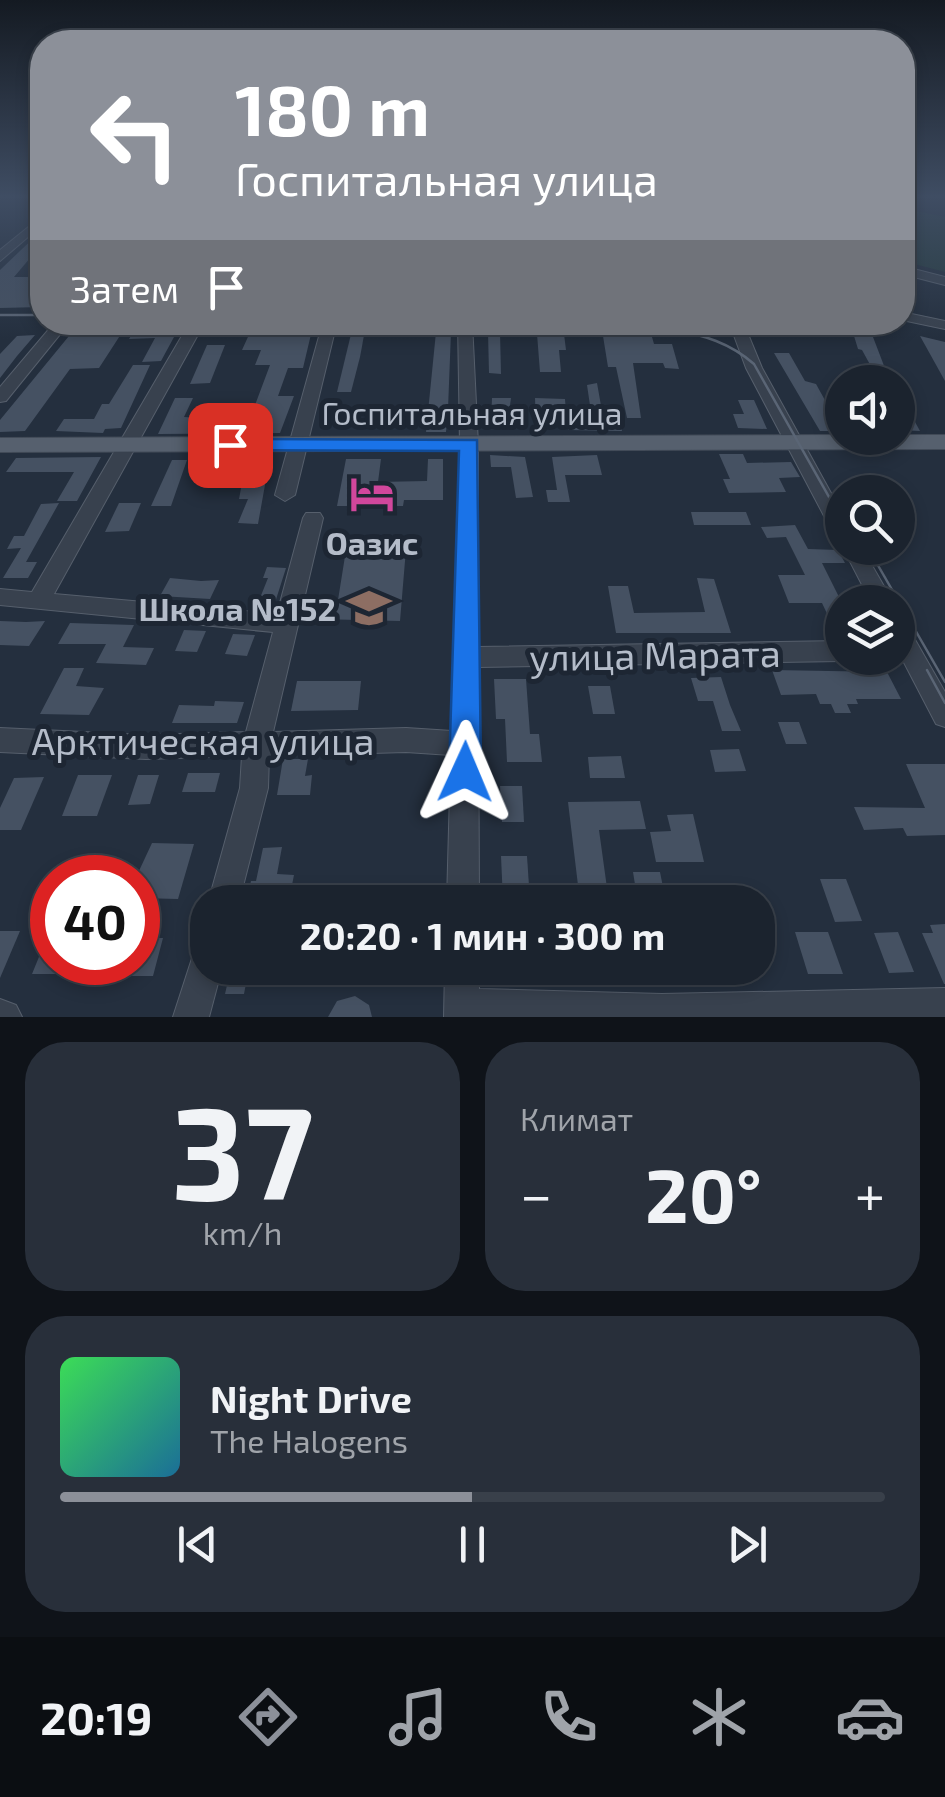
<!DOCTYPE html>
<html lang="ru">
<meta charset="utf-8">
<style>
:root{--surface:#1b232e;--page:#282f3a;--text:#f1f3f6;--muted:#a0a4aa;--line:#39404a;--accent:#8c9099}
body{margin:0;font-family:"Exo 2",sans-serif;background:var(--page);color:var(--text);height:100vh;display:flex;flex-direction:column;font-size:38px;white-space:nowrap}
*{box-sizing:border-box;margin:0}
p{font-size:32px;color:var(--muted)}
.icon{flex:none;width:55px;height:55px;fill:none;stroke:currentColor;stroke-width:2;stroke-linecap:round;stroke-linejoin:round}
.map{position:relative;height:1017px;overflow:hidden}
.panel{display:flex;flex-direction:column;gap:25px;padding:25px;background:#0f1319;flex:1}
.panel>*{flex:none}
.top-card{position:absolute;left:30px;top:30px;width:885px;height:305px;border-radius:40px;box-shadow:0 5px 15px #0003,0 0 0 2px var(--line);background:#8c9099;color:#fff;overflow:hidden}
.controls{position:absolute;left:825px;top:365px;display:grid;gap:20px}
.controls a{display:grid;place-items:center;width:90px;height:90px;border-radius:50%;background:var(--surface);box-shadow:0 5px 15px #0003,0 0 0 2px var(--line);font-size:50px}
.speed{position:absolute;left:30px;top:855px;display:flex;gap:20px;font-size:50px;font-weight:700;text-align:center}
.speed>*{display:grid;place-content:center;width:130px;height:130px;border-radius:50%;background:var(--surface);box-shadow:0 5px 15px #0003,0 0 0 2px var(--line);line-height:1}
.speed .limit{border:15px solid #d22;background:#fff;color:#111}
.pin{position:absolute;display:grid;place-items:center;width:85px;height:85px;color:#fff;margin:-42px;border-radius:20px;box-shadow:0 5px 15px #0006}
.me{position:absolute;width:110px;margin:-55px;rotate:1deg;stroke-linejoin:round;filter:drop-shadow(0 0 8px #0008)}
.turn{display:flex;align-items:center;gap:35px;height:210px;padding:0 40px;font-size:45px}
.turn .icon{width:130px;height:130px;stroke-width:2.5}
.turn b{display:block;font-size:70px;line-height:85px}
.then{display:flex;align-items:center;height:95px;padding:0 40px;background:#0003;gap:20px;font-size:38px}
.big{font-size:75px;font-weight:700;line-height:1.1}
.panel .tile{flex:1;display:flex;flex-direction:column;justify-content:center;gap:15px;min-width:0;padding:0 35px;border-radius:40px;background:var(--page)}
.panel .dial{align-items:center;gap:0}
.dial b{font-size:130px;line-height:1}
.song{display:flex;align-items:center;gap:30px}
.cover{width:120px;height:120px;border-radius:15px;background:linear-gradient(135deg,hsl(130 70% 55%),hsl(200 70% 35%))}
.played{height:10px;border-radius:5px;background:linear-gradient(90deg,var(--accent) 50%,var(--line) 50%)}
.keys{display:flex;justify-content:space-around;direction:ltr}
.heat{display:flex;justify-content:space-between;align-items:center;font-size:55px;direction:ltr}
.panel .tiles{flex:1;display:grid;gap:25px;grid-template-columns:1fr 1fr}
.tile:last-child{grid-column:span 2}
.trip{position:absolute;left:190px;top:885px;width:585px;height:100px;border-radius:40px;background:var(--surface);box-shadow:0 5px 15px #0003,0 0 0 2px var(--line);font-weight:700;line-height:100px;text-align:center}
.menu{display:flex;height:160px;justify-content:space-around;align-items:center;background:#0b0e12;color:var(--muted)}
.menu .icon{width:70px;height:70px}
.menu .current{color:var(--accent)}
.menu b{font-size:45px;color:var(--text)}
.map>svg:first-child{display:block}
.green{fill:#263c3f}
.building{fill:#455162}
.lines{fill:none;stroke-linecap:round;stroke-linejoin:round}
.minor-casing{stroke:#565f6c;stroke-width:2}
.major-casing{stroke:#414a57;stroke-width:2}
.minor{fill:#38414e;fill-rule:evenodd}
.major{fill:#56606e;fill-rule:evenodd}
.tram{stroke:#5a6575;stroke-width:2.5}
.route{fill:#1a73e8;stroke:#114b97;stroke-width:2.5}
.labels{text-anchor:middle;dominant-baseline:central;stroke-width:10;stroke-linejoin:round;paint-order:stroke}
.street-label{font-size:32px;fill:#b4bcc9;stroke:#1d2633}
.poi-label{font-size:32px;font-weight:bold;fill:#b4bcc9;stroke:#1d2633}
.near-street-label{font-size:38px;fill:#b4bcc9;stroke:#1d2633}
</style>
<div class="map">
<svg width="945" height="1017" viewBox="0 0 945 1017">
<rect width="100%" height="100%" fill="#242f3e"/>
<path class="green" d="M903,208L945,217V272L903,261Z"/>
<g class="building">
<path d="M42,230V244L14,277H42V307L0,308V270Z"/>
<path d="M78,325H94L90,330L123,331L99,368L70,369L25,431L0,432V420Z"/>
<path d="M137,326H180L161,361L142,362L155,338L129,339Z"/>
<path d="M252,328L312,330L303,368H288L278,396H294L280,433L158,434L175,398H193L184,417L249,421L270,365H255L261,350H242Z"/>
<path d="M352,330H365L360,357L351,392H337Z"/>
<path d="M436,332H451L448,409L446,432H426Z"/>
<path d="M488,332H500L501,374L489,373Z"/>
<path d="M537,334H564L566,350H559L561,372H540Z"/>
<path d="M35,335L17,356L0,378V354L17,336Z"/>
<path d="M603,336L652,337L654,344H672L679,369L665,368L663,363H633L641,418H627L616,367H608Z"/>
<path d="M854,336L873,337L886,371L873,370L862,350L858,349Z"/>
<path d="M920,336L945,342V381Z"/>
<path d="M207,345H225L210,383L190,384Z"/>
<path d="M774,353H789L805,381L816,384L842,431H820Z"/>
<path d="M133,365H150L121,428L105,429L103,433L56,431L64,419H94L102,404H109Z"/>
<path d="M597,383L603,417H619L622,431L568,430L567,419H592L587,385Z"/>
<path d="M898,391L920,431L898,430Z"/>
<path d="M492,398H511L507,428H491Z"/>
<path d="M535,398L565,399L567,427L536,426Z"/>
<path d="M738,400H754L767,429L738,428L733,414H744Z"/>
<path d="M719,454H743L747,463L791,462L800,477L779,478L786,492L729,493L723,479H730Z"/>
<path d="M490,455L525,457L533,497L516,498L511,467H491Z"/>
<path d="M597,455L602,475H565L570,502H548L546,490H557L552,457Z"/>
<path d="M101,457L77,501H57L74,472H6L16,458Z"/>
<path d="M270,457L258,524L238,523L248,499H239L243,478L251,477L256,458Z"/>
<path d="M346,459H381L378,482L427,481L428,459H443V500H404L403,506H337Z"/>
<path d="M172,460H187L171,506H151Z"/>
<path d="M59,503L26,562H37L28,578H3L21,548L7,549L14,536H24L41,504Z"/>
<path d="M119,503H141L129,531L105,532Z"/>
<path d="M691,512H746L751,525H694Z"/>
<path d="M795,525L808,549L838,550L845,563H822L842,603V622H831L822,603H789L778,575H805L786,537L767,538L761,527Z"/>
<path d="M406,549L400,621L316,619L319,600H338L346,550Z"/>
<path d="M267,567L286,568L273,609L256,608L268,578H263Z"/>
<path d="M170,578L201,581L219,580L210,599L160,596Z"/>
<path d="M697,578L714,579L731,633H616L608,586H628L634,613L705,612Z"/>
<path d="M0,621L26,622L45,621L29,646L0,645Z"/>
<path d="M70,623L134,625L123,647L154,648L146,665L96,663L106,644H58Z"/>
<path d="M184,630L206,631L197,652L175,651Z"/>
<path d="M233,634L255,635L247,656L225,654Z"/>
<path d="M64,668H84L76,686L104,688L89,715L40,714Z"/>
<path d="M772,670L887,672L901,699H856L858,704H847L851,713H835L831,704H820L816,694L781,695Z"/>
<path d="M721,677L730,705L741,731H722L713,701H698L691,678Z"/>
<path d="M494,679H526L530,734H539L542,762H507L505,719H496Z"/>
<path d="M297,681H361L358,710L291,711Z"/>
<path d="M588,686H610L615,714H593Z"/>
<path d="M215,701L244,702L237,723H172L179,705L214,706Z"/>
<path d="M778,722H799L807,744H786Z"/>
<path d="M739,749L746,771L715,772L710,750Z"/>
<path d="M621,756L625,778H590L588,757Z"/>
<path d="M283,759H308L305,776L312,775L310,795H277Z"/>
<path d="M906,764H945V835L907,836L903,828L864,830L854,807L925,808Z"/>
<path d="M188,773H220L215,792H182Z"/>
<path d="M78,775H112L97,816H62Z"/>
<path d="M138,775H159L150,804L128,805Z"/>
<path d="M44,777L21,830H0V808L14,778Z"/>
<path d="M500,786H522L524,822H502Z"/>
<path d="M640,801L646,829L599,830L607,888H616L618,902H580L568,802Z"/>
<path d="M693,814L704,862H656L650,832L671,831L667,815Z"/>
<path d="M152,843L194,844L178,899L138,898V873Z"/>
<path d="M282,847L277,874L294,875L292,885L409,886L408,902H246L251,881H256L263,848Z"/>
<path d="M501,856H527L530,901H503Z"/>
<path d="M633,872H660L665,897H637Z"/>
<path d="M820,879H846L862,921L835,922Z"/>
<path d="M945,924V984H944L922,933H933L930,925Z"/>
<path d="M52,925V962H79L75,974H32Z"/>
<path d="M0,931H20L0,978Z"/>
<path d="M795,932H828L843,974H808Z"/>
<path d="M898,932L914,972L889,973L874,933Z"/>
<path d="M138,938H163L153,976H122L126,962H138Z"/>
<path d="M231,968H249L244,994H225Z"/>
<path d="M355,996L369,1005L372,1017H328L337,1001Z"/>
</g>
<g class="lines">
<g class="minor-casing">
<g id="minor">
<path d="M42,216V225L0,261V250Z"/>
<path d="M902,266L945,277V285L902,274Z"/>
<path d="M902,312L945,321V329L902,320Z"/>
<path d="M55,322H70L6,401L0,402V387Z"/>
<path d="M190,322H205L54,594L277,614L303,518L306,513H320L323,518L273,732L406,728L452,731L460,445L458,322H472L478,445V647L842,641V658H851L842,661L478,667L479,902H447L451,755L406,752L269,756L268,788L239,902L208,903L240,788L242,756L146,759L0,752V728L146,735L246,732L273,632L0,605V589L32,592Z"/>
<path d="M323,322H337L295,495L285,501L275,495Z"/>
<path d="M729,322H743L762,368L842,513V538L835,536L832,531L746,368Z"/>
<path d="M842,546L862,548L893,602H871Z"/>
<path d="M898,621L906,624L945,692V727L936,724L898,651Z"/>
<path d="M208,941V968H222L209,1017H173L196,946Z"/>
<path d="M445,968H479V989L662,994L945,988V1017H444Z"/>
<path d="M0,999L16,1005L22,1017H0Z"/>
</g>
</g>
<g class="major-casing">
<path id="major" d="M842,435H945V449L0,452V438Z"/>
</g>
<use href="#minor" class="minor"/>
<use href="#major" class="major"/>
<g class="tram">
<path d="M0,315H42"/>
<path d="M217,322L673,330C704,335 730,343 754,364L842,520"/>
<path d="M868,548L945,682"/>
<path d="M927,670L945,703"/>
</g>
</g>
<linearGradient id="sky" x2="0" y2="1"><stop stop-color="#141a22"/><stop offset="0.58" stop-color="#3f4d63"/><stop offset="1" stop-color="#3f4d63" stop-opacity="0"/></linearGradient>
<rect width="945" height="339" fill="url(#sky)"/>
<path class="route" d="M230,439L477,440L481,772L476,782L465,786L454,782L449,772L459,451L223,450L220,445L223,441Z"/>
<defs>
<g id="hotel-bare" transform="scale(3.45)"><path d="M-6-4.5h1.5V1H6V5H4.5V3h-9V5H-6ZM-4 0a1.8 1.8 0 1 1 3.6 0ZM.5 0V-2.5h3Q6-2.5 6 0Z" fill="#d1479c" stroke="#1d2633" stroke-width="2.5" paint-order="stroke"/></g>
<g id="school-bare" transform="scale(3.45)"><path d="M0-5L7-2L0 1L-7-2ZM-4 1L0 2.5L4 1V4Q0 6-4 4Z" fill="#8d6e63" stroke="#1d2633" stroke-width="2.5" paint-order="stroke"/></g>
</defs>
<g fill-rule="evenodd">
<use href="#hotel-bare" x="372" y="494"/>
<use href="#school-bare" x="369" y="608"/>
</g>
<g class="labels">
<g class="street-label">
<text x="472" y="412">Госпитальная улица</text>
</g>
<g class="poi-label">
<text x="372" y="542">Оазис</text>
<text x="336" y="608" text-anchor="end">Школа №152</text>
</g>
<g class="near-street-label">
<text transform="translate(655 654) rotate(-1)">улица Марата</text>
<text x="203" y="740">Арктическая улица</text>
</g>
</g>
</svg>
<div class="controls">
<a><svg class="icon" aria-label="sound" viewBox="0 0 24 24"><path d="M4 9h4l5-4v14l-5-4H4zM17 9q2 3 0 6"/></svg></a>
<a><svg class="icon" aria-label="search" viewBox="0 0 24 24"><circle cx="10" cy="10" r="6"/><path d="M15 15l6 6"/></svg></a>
<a><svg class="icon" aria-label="layers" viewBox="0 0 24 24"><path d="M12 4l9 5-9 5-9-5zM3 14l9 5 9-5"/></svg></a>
</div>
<div class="speed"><div class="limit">40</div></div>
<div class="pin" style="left:230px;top:445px;background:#d93025"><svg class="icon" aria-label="arrive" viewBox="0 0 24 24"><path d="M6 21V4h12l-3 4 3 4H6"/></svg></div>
<svg class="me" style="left:465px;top:772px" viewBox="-20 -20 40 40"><path d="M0-17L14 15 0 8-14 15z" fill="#1a73e8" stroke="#fff" stroke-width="4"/></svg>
<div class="trip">20:20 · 1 мин · 300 m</div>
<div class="top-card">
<div class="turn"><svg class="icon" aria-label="left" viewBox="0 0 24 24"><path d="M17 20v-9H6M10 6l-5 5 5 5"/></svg><div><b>180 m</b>Госпитальная улица</div></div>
<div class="then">Затем<svg class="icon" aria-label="arrive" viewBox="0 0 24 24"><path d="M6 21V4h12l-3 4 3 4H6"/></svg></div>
</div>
</div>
<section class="panel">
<div class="tiles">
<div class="tile dial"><b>37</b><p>km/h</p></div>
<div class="tile"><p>Климат</p>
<div class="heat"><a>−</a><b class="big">20°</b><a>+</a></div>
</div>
<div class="tile">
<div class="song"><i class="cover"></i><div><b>Night Drive</b><p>The Halogens</p></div></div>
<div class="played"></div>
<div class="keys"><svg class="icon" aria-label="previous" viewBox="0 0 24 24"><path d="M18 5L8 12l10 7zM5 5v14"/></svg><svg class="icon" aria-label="pause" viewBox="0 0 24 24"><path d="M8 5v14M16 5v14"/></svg><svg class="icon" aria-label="next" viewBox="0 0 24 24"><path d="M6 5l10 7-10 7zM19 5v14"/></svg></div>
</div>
</div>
</section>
<nav class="menu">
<b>20:19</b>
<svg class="icon current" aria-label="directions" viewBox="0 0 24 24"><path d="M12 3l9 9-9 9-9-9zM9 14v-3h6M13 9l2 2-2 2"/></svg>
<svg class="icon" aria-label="music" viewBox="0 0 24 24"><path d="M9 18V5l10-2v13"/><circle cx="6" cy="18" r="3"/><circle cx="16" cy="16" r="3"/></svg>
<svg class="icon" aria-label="phone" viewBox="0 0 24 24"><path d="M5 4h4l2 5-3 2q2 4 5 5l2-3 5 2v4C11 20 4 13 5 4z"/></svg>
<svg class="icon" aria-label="climate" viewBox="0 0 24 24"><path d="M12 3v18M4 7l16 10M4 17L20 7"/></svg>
<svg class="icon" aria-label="car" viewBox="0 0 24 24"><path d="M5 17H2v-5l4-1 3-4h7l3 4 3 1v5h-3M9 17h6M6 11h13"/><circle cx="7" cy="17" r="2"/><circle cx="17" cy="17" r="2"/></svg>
</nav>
